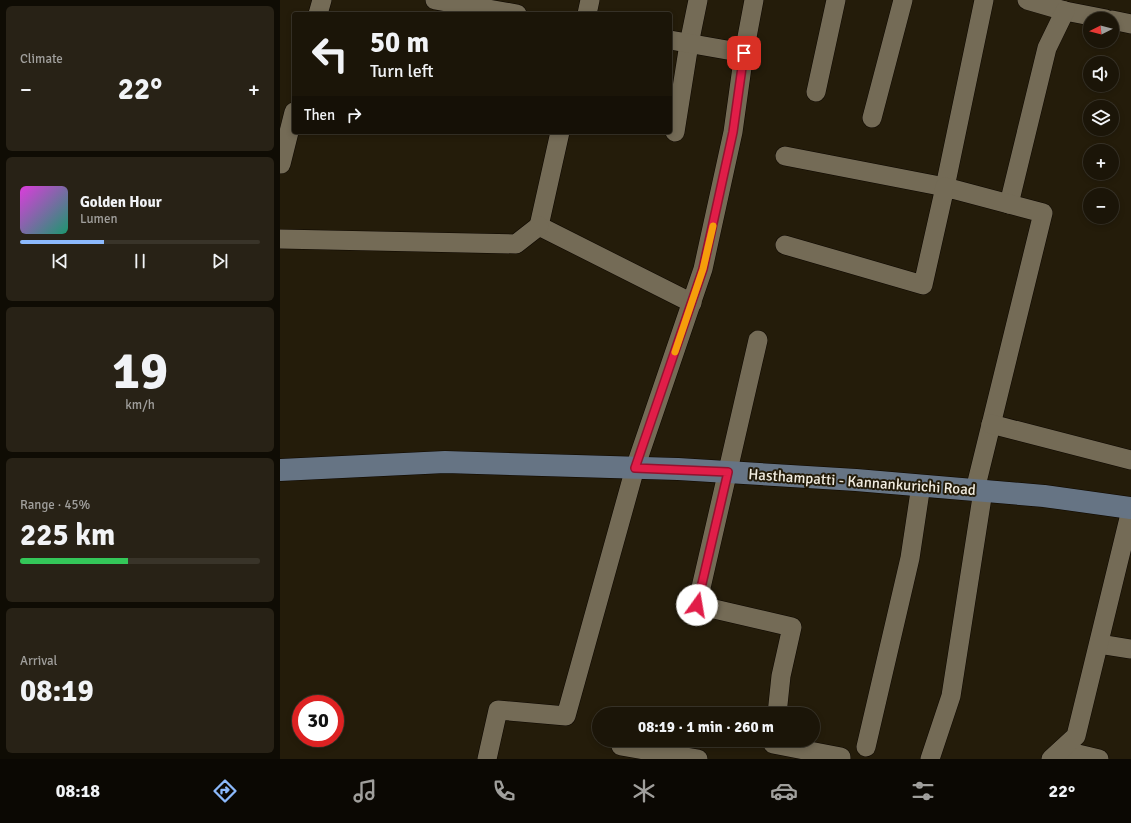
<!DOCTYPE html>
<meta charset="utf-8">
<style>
:root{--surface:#1b1508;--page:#282216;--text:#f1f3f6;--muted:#a09f9c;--line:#393429;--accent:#8cb9fc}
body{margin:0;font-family:Signika,sans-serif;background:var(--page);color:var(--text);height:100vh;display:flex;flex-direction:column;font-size:15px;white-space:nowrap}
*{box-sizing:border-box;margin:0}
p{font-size:13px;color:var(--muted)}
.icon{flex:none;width:22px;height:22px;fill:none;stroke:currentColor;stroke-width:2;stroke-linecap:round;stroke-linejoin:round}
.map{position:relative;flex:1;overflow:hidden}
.drawer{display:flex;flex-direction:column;gap:6px;padding:6px;background:#0f0c04;width:280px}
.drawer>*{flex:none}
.banner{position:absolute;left:12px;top:12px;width:380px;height:122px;border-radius:4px;box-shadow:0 2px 6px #0003,0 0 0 1px var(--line);background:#1b1508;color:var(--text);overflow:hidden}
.needle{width:26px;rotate:264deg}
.fabs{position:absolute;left:803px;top:12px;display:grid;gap:8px}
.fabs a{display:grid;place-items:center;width:36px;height:36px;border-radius:50%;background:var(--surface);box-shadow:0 2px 6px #0003,0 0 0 1px var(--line);font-size:20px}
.speed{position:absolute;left:12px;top:695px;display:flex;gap:8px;font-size:20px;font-weight:700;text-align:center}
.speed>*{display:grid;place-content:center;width:52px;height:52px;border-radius:50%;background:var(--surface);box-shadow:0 2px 6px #0003,0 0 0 1px var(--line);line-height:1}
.speed .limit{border:6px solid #d22;background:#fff;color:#111}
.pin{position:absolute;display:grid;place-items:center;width:34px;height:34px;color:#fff;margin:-17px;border-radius:8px;box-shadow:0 2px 6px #0006}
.me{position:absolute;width:44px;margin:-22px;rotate:13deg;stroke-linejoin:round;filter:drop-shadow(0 0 3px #0008)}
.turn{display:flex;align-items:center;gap:14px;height:84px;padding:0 12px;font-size:18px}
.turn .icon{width:52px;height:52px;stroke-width:2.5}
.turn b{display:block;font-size:28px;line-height:34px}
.then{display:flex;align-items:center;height:38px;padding:0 12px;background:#0003;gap:8px;font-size:15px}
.big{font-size:30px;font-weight:700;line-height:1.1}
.drawer .tile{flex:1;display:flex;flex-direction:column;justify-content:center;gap:6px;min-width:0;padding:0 14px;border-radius:6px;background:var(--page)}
.drawer .dial{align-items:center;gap:0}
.dial b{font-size:52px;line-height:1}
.song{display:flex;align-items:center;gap:12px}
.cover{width:48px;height:48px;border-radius:6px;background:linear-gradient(135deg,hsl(300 70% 55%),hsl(160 70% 35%))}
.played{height:4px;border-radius:2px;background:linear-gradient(90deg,var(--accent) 35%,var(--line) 35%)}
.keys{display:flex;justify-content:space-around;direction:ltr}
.heat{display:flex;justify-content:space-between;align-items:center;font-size:22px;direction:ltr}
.charge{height:6px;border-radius:3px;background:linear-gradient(90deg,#34c759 45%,var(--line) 0)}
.trip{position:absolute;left:312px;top:707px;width:228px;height:40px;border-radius:20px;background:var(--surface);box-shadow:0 2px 6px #0003,0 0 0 1px var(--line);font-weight:700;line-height:40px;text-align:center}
.tab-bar{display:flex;height:64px;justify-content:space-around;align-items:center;background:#0b0803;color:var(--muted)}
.tab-bar .icon{width:28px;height:28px}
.tab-bar .on{color:var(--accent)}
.tab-bar b{font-size:18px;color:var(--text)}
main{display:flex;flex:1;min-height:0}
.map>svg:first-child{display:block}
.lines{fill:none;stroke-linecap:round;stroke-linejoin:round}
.minor-casing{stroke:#0d0700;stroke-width:20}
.secondary-casing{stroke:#0d0700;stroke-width:23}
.minor{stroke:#746b56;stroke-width:19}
.secondary{stroke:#667484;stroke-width:22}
.route-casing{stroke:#92132f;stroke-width:10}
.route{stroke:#e11d48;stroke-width:7}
.slow{stroke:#f59e0b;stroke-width:7}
.labels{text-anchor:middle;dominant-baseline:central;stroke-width:4;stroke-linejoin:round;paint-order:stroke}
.street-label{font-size:15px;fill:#f2ede1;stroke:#241c0a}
</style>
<main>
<section class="drawer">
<div class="tile"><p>Climate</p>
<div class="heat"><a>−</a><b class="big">22°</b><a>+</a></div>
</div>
<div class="tile">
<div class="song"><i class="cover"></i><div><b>Golden Hour</b><p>Lumen</p></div></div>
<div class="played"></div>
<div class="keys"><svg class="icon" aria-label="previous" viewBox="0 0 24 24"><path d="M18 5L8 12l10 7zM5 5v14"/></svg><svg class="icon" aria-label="pause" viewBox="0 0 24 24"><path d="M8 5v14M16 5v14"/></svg><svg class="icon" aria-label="next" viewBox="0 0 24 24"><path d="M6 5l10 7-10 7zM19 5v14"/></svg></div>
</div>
<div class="tile dial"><b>19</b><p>km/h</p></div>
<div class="tile"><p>Range · 45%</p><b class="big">225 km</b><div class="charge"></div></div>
<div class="tile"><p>Arrival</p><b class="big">08:19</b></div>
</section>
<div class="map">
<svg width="851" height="759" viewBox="0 0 851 759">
<rect width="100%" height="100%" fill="#241c0a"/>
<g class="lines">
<g class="minor-casing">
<g id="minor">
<path d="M155,0L237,14"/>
<path d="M747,0L785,11L826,19"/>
<path d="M38,14L42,0"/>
<path d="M307,14L310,0"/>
<path d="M832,20L851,24"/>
<path d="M464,53L474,0"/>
<path d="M536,92L556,0"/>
<path d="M592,118L623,0"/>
<path d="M280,132L259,226L412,303"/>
<path d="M395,132L409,44L418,0"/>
<path d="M505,156L665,187L704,0"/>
<path d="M1,164L14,112"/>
<path d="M729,204L767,48L785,11"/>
<path d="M0,239L236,244L259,226"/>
<path d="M505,245L643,285L665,187L763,213L695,490"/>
<path d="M478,340L417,605L512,627L501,676L497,714"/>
<path d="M711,424L851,460"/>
<path d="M819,644L851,649"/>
<path d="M493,744L561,757V759"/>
<path d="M341,746L418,759"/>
<path d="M586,747L630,558L641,485"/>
<path d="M781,750L819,759"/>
<path d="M207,759L218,710L286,716L355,468L423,269L453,132L464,53L390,40"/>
<path d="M650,759L671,696L703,491"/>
<path d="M771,759L796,736L851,510"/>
</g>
</g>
<g class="secondary-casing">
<path id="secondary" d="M0,470L165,462L398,469L576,480L764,496L851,508"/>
</g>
<use href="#minor" class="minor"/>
<use href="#secondary" class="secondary"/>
</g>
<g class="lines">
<g class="route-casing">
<path id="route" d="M417,605L448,472L355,468L423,269L453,132L464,53"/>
</g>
<use href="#route" class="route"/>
<path class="slow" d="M395,352L423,269L433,226"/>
</g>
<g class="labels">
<g class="street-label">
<text transform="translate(582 482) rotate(4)">Hasthampatti - Kannankurichi Road</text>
</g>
</g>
</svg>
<div class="fabs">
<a><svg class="needle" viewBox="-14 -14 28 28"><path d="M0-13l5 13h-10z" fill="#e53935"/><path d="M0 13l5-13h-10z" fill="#a09f9c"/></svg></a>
<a><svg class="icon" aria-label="sound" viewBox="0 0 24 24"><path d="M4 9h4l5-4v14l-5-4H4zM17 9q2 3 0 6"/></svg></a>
<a><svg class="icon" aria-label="layers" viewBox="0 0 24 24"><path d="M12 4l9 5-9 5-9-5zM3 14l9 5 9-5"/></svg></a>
<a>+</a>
<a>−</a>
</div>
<div class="speed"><div class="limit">30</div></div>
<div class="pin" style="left:464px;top:53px;background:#d93025"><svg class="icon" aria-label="arrive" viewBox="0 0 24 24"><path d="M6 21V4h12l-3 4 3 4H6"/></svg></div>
<svg class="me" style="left:417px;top:605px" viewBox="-20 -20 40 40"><circle r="19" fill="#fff"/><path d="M0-13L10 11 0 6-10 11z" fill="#e11d48"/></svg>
<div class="trip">08:19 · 1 min · 260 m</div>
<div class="banner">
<div class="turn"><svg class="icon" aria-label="left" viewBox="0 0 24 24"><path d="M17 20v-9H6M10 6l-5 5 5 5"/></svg><div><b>50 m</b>Turn left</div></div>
<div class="then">Then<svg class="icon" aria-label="right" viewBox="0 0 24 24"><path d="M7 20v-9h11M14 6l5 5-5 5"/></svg></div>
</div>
</div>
</main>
<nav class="tab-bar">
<b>08:18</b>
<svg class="icon on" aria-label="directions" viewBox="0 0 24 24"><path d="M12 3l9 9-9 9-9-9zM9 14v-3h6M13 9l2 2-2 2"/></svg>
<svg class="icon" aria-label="music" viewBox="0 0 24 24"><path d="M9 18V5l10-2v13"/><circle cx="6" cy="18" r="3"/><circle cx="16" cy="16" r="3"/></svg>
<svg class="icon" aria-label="phone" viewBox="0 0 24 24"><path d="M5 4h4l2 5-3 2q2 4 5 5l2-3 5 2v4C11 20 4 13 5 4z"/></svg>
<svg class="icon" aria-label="climate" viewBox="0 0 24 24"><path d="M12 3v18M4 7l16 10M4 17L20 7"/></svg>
<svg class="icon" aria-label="car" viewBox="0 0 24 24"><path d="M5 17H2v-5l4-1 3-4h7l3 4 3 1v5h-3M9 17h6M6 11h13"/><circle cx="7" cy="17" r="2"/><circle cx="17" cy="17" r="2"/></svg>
<svg class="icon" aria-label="filters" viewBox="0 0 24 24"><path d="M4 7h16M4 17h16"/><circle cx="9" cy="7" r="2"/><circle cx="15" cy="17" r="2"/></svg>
<b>22°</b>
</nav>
